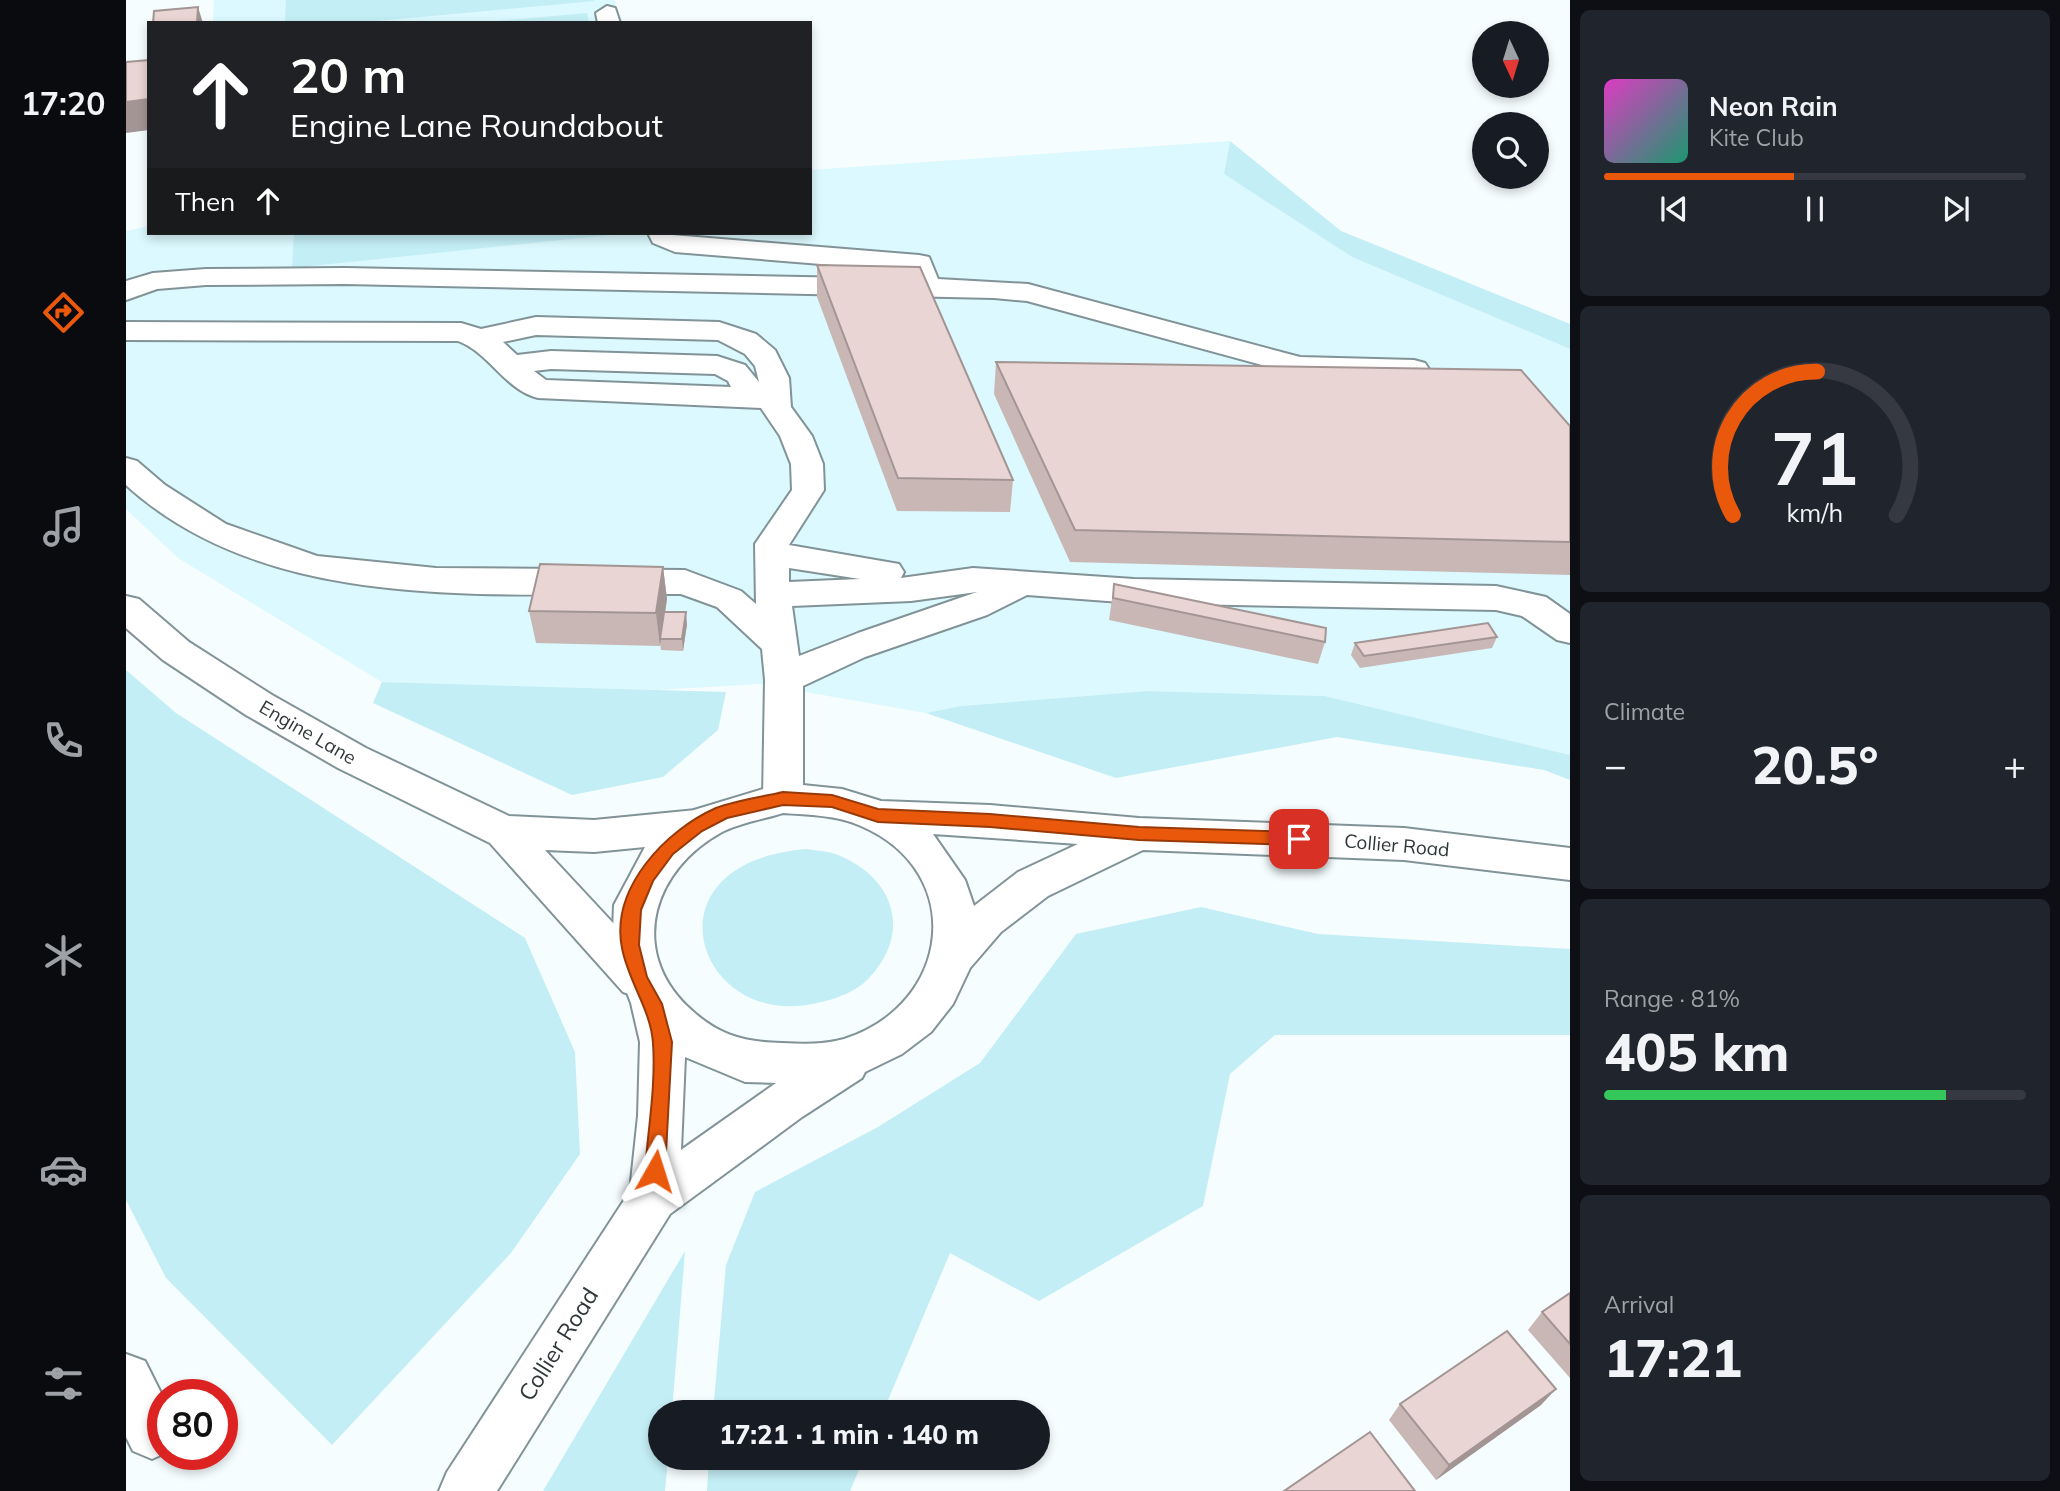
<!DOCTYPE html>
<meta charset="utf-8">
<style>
:root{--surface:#171b24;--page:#20242c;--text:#f1f3f6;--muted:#9ea1a6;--line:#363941;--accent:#ea580c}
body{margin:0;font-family:Mulish,sans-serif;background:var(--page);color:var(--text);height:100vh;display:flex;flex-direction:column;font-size:26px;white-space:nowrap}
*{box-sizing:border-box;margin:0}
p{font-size:23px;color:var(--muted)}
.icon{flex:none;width:38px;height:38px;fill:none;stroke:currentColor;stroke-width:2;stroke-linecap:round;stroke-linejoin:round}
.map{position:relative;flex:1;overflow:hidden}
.side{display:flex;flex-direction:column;gap:10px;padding:10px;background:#0d0f14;width:490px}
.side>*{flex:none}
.banner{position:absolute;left:21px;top:21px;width:665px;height:214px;border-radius:0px;box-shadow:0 4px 10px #0003;background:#202124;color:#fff;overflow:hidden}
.needle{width:46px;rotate:176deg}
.fabs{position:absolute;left:1346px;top:21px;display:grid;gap:14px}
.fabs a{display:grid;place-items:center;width:77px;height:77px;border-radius:50%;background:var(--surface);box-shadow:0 4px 10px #0003;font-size:35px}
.speed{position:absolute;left:21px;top:1379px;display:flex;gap:14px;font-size:35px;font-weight:700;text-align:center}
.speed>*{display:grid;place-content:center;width:91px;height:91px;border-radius:50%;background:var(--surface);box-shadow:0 4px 10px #0003;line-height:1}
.speed .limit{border:10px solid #d22;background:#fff;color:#111}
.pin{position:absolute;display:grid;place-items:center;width:60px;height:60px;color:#fff;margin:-30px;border-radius:14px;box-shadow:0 4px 10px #0006}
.me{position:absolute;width:77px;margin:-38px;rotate:6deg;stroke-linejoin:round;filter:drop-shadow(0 0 5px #0008)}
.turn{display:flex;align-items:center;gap:24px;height:147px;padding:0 28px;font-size:32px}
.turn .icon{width:91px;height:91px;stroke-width:2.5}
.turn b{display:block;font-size:49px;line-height:60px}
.then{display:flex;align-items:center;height:66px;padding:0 28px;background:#0003;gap:14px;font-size:26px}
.big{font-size:52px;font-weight:800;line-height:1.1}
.side .tile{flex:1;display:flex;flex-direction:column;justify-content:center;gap:10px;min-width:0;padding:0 24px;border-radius:10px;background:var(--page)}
.side .dial{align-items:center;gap:0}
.dial svg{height:182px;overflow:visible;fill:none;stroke:var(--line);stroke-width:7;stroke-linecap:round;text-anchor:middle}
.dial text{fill:var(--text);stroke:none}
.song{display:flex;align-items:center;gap:21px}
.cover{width:84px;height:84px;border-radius:10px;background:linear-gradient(135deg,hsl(310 70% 55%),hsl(160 70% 35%))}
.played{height:7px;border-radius:4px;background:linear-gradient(90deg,var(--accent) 45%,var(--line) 45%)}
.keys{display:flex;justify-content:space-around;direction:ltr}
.heat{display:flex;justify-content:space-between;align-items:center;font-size:38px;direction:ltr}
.charge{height:10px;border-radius:5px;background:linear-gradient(90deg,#34c759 81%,var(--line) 0)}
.trip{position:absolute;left:522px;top:1400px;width:402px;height:70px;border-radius:35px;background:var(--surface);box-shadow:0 4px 10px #0003;font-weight:800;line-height:70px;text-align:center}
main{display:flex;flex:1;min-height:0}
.tabs{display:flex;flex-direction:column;width:126px;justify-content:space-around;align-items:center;background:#090b0e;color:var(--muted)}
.tabs .icon{width:49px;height:49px}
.tabs .current{color:var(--accent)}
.tabs b{font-size:32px;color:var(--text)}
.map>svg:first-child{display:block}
.built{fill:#dbf9fe}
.green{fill:#c4eef5}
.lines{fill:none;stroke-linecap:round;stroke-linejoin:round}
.minor-casing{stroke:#819397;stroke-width:4}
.major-casing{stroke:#819397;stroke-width:4}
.highway-casing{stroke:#819397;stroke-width:4}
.minor{fill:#fff;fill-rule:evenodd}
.major{fill:#fff;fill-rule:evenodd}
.highway{fill:#fff;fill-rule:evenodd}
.wall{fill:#c8b7b5}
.shaded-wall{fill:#a39594}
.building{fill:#e9d5d3;stroke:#a39594;stroke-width:2}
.route{fill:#ea580c;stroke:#983908;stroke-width:2}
.labels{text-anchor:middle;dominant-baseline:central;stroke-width:5;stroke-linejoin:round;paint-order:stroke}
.street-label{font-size:19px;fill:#2f3739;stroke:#fff}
.near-street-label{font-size:23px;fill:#2f3739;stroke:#fff}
</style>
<main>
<nav class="tabs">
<b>17:20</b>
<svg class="icon current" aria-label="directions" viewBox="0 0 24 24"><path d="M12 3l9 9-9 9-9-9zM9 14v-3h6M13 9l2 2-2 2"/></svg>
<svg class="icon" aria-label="music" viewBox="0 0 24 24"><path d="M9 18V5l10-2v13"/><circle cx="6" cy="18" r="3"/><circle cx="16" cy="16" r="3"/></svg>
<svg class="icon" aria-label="phone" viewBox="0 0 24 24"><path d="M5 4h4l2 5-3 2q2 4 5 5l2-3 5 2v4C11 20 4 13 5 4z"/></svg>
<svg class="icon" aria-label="climate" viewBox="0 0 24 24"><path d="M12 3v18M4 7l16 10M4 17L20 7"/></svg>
<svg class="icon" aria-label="car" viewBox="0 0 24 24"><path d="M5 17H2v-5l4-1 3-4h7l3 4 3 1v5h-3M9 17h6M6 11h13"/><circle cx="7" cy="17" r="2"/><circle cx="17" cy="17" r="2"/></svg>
<svg class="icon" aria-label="filters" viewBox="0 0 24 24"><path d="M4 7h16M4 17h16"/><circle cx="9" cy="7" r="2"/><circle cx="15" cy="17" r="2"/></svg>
</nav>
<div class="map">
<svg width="1444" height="1491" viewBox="0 0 1444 1491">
<rect width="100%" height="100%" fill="#f5fdff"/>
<g class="built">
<path d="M88,0H489L494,23H87Z"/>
<path d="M1104,141L1098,174L1226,257L1444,349V755L1199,696L1022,691L835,706L800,713L633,684L531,690L256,682L52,558L0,509V231L23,226V233H684V170Z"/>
</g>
<g class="green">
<path d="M160,0H468V1L230,23H159Z"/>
<path d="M461,13L463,23H352Z"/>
<path d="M1104,141L1215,231L1444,324V349L1226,257L1098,174Z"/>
<path d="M168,233H503L166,268Z"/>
<path d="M0,670L50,713L399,938L449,1052L454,1154L385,1253L206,1445L40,1278L0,1200Z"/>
<path d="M256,682L600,692L592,730L537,777L446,795L247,703Z"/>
<path d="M1022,691L1199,696L1444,755V780L1418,770L1211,737L990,778L800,713L835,706Z"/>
<path d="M681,849C691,851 703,851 712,855C769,878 786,933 743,978C730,992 710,999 691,1003C571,1032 513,862 681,849Z"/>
<path d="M1075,907L1192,934L1444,949V1035H1149L1104,1074L1077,1206L913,1301L824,1253L757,1412H587L600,1265L629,1192L752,1127L854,1063L950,934Z"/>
<path d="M559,1251L546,1412H534V1458H542L539,1491H417Z"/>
<path d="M583,1458H738L724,1491H581Z"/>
</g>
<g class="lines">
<g class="minor-casing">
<g id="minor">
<path d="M481,6L489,8L494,23H472L470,13Z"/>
<path d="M522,233L793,255L803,257L812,279L902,284L1174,357L1288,360L1299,363L1303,369L1299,375L1288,378L1173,375L901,301L868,298L219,284L80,285L31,289L0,300V281L27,273L80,269L219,268L783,279L781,271L549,252L527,243Z"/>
<path d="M410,317L593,322L630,334L649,350L663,378L665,407L686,436L697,464L698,490L663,545L773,564L778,572L775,578L847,568L1008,579L1370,586L1420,597L1444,614V643L1431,640L1396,616L1370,610L1008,603L901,595L861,615L739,657L677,686V798L671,809L657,813L643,809L637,798L639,680L636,649L591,607L555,594C373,592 145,617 0,485V458L11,461L39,485L100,524L191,556L310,568L559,570L615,591L630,604L629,544L666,490L665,464L654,436L635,408L412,398C379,390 364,353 332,341L0,340V322L335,323L355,329ZM410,335L592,340L619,354L629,366L633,382L619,365L591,356L425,351L391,355L377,342ZM425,369L589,374L602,381L605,387L420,380L408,371ZM663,568L734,579L663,582ZM851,592L732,633L673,656L666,606L785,601Z"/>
<path d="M0,1354L19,1361L37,1397V1454L26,1459L7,1451L0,1437Z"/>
</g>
</g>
<g class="major-casing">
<path id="major" d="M0,596L13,599L63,642L146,695L240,748L383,816L468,820L570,810L584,815L590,826L584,837L570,842L468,852L419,850L527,966L534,979L527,992L512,997L497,992L364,843L212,768L120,715L37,660L0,628Z"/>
</g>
<g class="highway-casing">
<path id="highway" d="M657,783L716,789L755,801L864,805L1013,818L1278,828L1444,848V880L1278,860L1017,850L922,896L875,932L844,968L827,1004L805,1032L776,1054L739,1072L736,1078L676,1117L544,1214L371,1491H313L321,1472L504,1191L512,1116L514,1042L505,1003L486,954L488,905L519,847L568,810ZM657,813C683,815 711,815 735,826C842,872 825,1005 718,1039C697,1045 677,1044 656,1043C615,1042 590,1034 561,1006C502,948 528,869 596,832C614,823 638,819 657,813ZM807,834L952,844L892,872L848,906L839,880ZM559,1057L619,1082L650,1083L555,1150Z"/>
</g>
<use href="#minor" class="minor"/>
<use href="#major" class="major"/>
<use href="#highway" class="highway"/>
</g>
<g class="wall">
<path d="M691,265L887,480L884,512L771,511L691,297Z"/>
<path d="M870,362L1444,426V575L944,562L868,394Z"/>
<path d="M537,567L541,599L539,612L561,624L557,651L535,650L534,642V646L410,643L403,611Z"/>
<path d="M988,584L1199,642L1192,664L983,620Z"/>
<path d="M1371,637L1366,648L1234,668L1225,655L1229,643Z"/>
<path d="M1444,1293V1378L1402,1330L1416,1312Z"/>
<path d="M1274,1404L1415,1405L1310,1480L1263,1420Z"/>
</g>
<g class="shaded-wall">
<path d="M72,7L77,23H71Z"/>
<path d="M23,99V130L0,133V102Z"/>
<path d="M537,567L541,599L534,646L530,613Z"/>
<path d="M560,612L561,624L557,651L556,639Z"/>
<path d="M1430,1389L1415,1405L1310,1480L1323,1465Z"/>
</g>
<g class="building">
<path d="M72,7L71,23H27L28,11Z"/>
<path d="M23,58V99L0,102V62L23,60Z"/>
<path d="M691,265L794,267L887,480L772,478Z"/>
<path d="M870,362L1395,370L1444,426V542L949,530Z"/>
<path d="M414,564L537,567L530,613L403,611Z"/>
<path d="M988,584L1200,628L1199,642L987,598Z"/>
<path d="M538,612H560L556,639H534Z"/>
<path d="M1362,623L1371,637L1238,656L1229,643Z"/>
<path d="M1444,1293V1344L1416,1312Z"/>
<path d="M1381,1331L1430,1389L1323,1465L1274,1404Z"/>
<path d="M1244,1432L1289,1491H1158Z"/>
</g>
<path class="route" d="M657,792L706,795L752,809L864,814L1013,827L1173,832L1181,839L1173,845L1013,840L864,827L752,822L706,807L657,805L601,818L576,831L547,854L527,881L515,910L513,945L521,977L536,1004L546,1042L539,1171L536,1177L529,1180L522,1177L519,1171C522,1129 530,1085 527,1043C525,1010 502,981 496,948C484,888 540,830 590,808C611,800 636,797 657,792Z"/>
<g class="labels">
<g class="street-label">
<text transform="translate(182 732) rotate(30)">Engine Lane</text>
<text transform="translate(1271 845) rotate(5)">Collier Road</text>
</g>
<g class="near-street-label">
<text transform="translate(432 1344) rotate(-58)">Collier Road</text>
</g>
</g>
</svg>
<div class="fabs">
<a><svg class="needle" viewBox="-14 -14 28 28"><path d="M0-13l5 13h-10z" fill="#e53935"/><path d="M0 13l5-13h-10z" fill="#9ea1a6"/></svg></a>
<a><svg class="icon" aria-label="search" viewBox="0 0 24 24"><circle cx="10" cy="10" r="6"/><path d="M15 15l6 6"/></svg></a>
</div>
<div class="speed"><div class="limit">80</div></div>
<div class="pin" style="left:1173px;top:839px;background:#d93025"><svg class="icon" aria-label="arrive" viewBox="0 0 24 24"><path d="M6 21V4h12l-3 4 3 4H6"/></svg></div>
<svg class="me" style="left:529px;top:1171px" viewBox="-20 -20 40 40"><path d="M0-17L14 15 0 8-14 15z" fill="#ea580c" stroke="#fff" stroke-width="4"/></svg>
<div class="trip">17:21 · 1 min · 140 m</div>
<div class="banner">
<div class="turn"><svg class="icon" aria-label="ahead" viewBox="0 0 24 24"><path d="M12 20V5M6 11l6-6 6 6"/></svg><div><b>20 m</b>Engine Lane Roundabout</div></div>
<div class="then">Then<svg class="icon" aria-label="ahead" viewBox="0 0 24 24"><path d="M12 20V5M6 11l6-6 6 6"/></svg></div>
</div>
</div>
<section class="side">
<div class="tile">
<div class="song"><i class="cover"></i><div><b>Neon Rain</b><p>Kite Club</p></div></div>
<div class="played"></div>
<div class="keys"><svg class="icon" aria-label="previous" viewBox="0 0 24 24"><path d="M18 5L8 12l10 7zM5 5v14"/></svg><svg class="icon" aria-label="pause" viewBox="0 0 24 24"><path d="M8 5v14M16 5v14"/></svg><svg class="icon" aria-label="next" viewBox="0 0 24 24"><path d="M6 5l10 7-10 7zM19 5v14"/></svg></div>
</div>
<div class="tile dial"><svg viewBox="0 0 100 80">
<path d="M14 69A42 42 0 1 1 86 69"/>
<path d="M14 69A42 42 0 0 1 51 6" stroke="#ea580c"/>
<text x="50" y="56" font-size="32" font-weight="700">71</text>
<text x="50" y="72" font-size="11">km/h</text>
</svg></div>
<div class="tile"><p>Climate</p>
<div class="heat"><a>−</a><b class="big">20.5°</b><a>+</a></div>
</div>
<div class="tile"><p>Range · 81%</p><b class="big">405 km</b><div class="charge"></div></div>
<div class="tile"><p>Arrival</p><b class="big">17:21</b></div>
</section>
</main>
